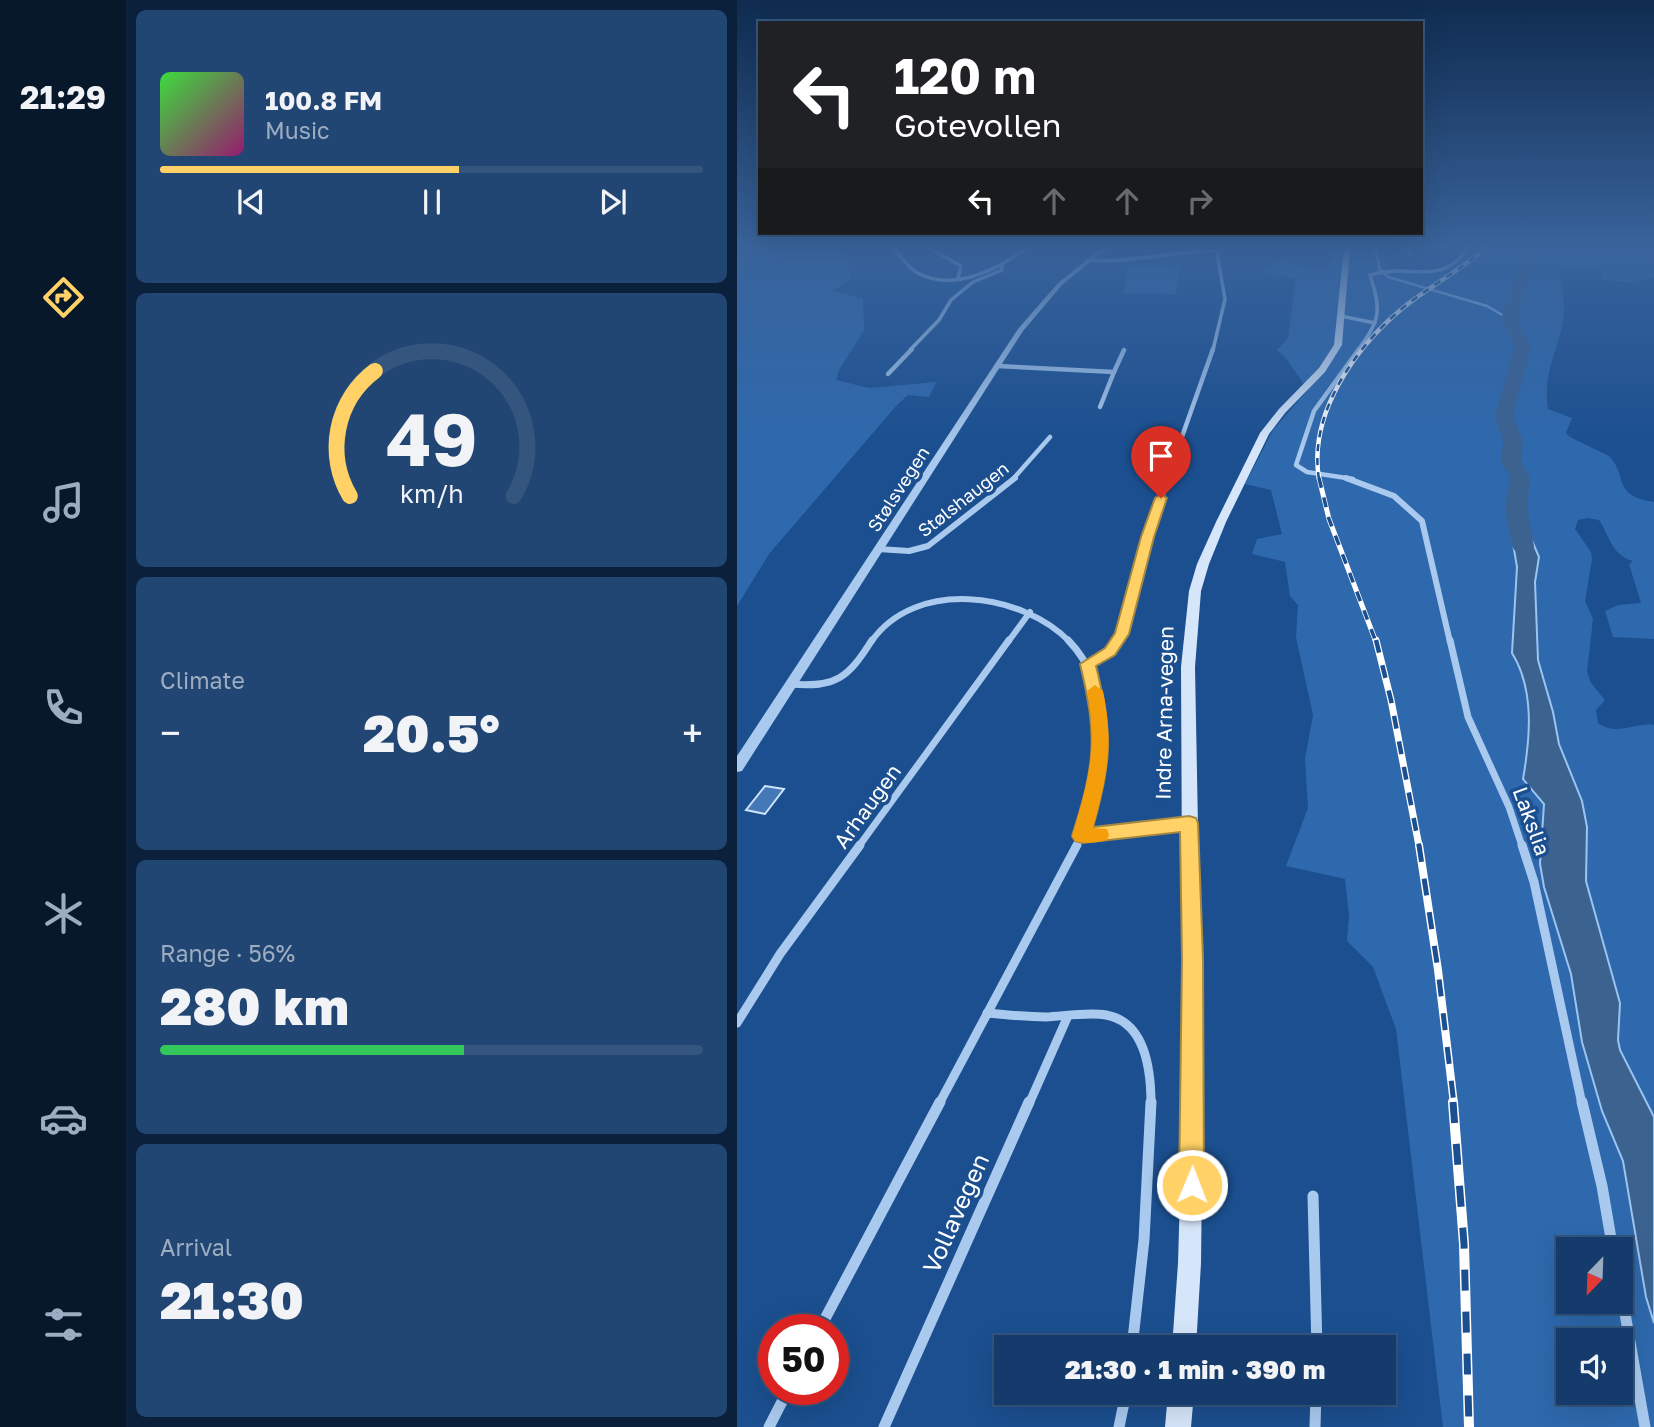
<!DOCTYPE html>
<meta charset="utf-8">
<style>
:root{--surface:#143b6b;--page:#214673;--text:#f1f3f6;--muted:#9dadc1;--line:#33557e;--accent:#ffd166}
body{margin:0;font-family:"Golos Text",sans-serif;background:var(--page);color:var(--text);height:100vh;display:flex;flex-direction:column;font-size:26px;white-space:nowrap}
*{box-sizing:border-box;margin:0}
p{font-size:23px;color:var(--muted)}
.icon{flex:none;width:38px;height:38px;fill:none;stroke:currentColor;stroke-width:2;stroke-linecap:round;stroke-linejoin:round}
.map{position:relative;flex:1;overflow:hidden}
.panel{display:flex;flex-direction:column;gap:10px;padding:10px;background:#0b203b;width:611px}
.panel>*{flex:none}
.top-card{position:absolute;left:21px;top:21px;width:665px;height:214px;border-radius:0px;box-shadow:0 7px 28px #0002,0 0 0 2px var(--line);background:#202124;color:#fff;overflow:hidden}
.needle{width:46px;rotate:203deg}
.tools{position:absolute;left:819px;top:1237px;display:grid;gap:14px}
.tools a{display:grid;place-items:center;width:77px;height:77px;border-radius:0px;background:var(--surface);box-shadow:0 7px 28px #0002,0 0 0 2px var(--line);font-size:35px}
.speed{position:absolute;left:21px;top:1314px;display:flex;gap:14px;font-size:35px;font-weight:700;text-align:center}
.speed>*{display:grid;place-content:center;width:91px;height:91px;border-radius:50%;background:var(--surface);box-shadow:0 7px 28px #0002,0 0 0 2px var(--line);line-height:1}
.speed .limit{border:10px solid #d22;background:#fff;color:#111}
.pin{position:absolute;display:grid;place-items:center;width:60px;height:60px;color:#fff;margin:-72px -30px;border-radius:50% 50% 50% 0;rotate:-45deg;box-shadow:0 0 7px #0007}
.pin .icon{rotate:45deg}
.me{position:absolute;width:77px;margin:-38px;rotate:1deg;stroke-linejoin:round;filter:drop-shadow(0 0 5px #0008)}
.turn{display:flex;align-items:center;gap:24px;height:147px;padding:0 21px;font-size:32px}
.turn .icon{width:91px;height:91px;stroke-width:2.5}
.turn b{display:block;font-size:49px;line-height:60px}
.lanes{display:flex;align-items:center;height:66px;padding:0 21px;background:#0003;justify-content:center;gap:35px;direction:ltr}
.lanes .off{opacity:.35}
.big{font-size:52px;font-weight:800;line-height:1.1}
.panel .card{flex:1;display:flex;flex-direction:column;justify-content:center;gap:10px;min-width:0;padding:0 24px;border-radius:10px;background:var(--page)}
.panel .dial{align-items:center;gap:0}
.dial svg{height:182px;overflow:visible;fill:none;stroke:var(--line);stroke-width:7;stroke-linecap:round;text-anchor:middle}
.dial text{fill:var(--text);stroke:none}
.song{display:flex;align-items:center;gap:21px}
.cover{width:84px;height:84px;border-radius:10px;background:linear-gradient(135deg,hsl(120 70% 55%),hsl(320 70% 35%))}
.played{height:7px;border-radius:4px;background:linear-gradient(90deg,var(--accent) 55%,var(--line) 55%)}
.keys{display:flex;justify-content:space-around;direction:ltr}
.heat{display:flex;justify-content:space-between;align-items:center;font-size:38px;direction:ltr}
.charge{height:10px;border-radius:5px;background:linear-gradient(90deg,#34c759 56%,var(--line) 0)}
.trip{position:absolute;left:257px;top:1335px;width:402px;height:70px;border-radius:0px;background:var(--surface);box-shadow:0 7px 28px #0002,0 0 0 2px var(--line);font-weight:800;line-height:70px;text-align:center}
main{display:flex;flex:1;min-height:0}
.menu{display:flex;flex-direction:column;width:126px;justify-content:space-around;align-items:center;background:#08182b;color:var(--muted)}
.menu .icon{width:49px;height:49px}
.menu .current{color:var(--accent)}
.menu b{font-size:32px;color:var(--text)}
.map>svg:first-child{display:block}
.green{fill:#2e69ad;fill-rule:evenodd}
.water{fill:#3c6290;stroke:#9cc4f0;stroke-width:2}
.lines{fill:none;stroke-linecap:round;stroke-linejoin:round}
.stream{stroke:#9cc4f0;stroke-width:2.5}
.river{fill:#3c6290;fill-rule:evenodd}
.building{fill:#4478b7;stroke:#cfe3fa;stroke-width:2}
.minor-far5{stroke:#a9c9ee;stroke-width:3.5}
.minor-far4{stroke:#a9c9ee;stroke-width:4.5}
.minor-far3{stroke:#a9c9ee;stroke-width:6}
.minor-far2{stroke:#a9c9ee;stroke-width:7}
.minor-far1{stroke:#a9c9ee;stroke-width:9}
.minor{stroke:#a9c9ee;stroke-width:11}
.tertiary{fill:#a9c9ee;fill-rule:evenodd}
.secondary{fill:#d6e6fa;fill-rule:evenodd}
.rail-far4-casing{stroke:#fff;stroke-width:4.5}
.rail-far3-casing{stroke:#fff;stroke-width:5}
.rail-far2-casing{stroke:#fff;stroke-width:7}
.rail-far1-casing{stroke:#fff;stroke-width:8}
.rail-casing{stroke:#fff;stroke-width:10}
.rail-far4{stroke:#1b4f8f;stroke-width:2.5;stroke-dasharray:7;stroke-linecap:butt}
.rail-far3{stroke:#1b4f8f;stroke-width:3.5;stroke-dasharray:10;stroke-linecap:butt}
.rail-far2{stroke:#1b4f8f;stroke-width:4.5;stroke-dasharray:13;stroke-linecap:butt}
.rail-far1{stroke:#1b4f8f;stroke-width:5;stroke-dasharray:17;stroke-linecap:butt}
.rail{stroke:#1b4f8f;stroke-width:7;stroke-dasharray:21;stroke-linecap:butt}
.route{fill:#ffd166;stroke:#a68842;stroke-width:2}
.slow{fill:#f59e0b}
.labels{text-anchor:middle;dominant-baseline:central;stroke-width:7;stroke-linejoin:round;paint-order:stroke}
.far-street-label{font-size:18px;fill:#fff;stroke:#1b4f8f}
.street-label{font-size:21px;fill:#fff;stroke:#1b4f8f}
.near-street-label{font-size:24px;fill:#fff;stroke:#1b4f8f}
</style>
<main>
<nav class="menu">
<b>21:29</b>
<svg class="icon current" aria-label="directions" viewBox="0 0 24 24"><path d="M12 3l9 9-9 9-9-9zM9 14v-3h6M13 9l2 2-2 2"/></svg>
<svg class="icon" aria-label="music" viewBox="0 0 24 24"><path d="M9 18V5l10-2v13"/><circle cx="6" cy="18" r="3"/><circle cx="16" cy="16" r="3"/></svg>
<svg class="icon" aria-label="phone" viewBox="0 0 24 24"><path d="M5 4h4l2 5-3 2q2 4 5 5l2-3 5 2v4C11 20 4 13 5 4z"/></svg>
<svg class="icon" aria-label="climate" viewBox="0 0 24 24"><path d="M12 3v18M4 7l16 10M4 17L20 7"/></svg>
<svg class="icon" aria-label="car" viewBox="0 0 24 24"><path d="M5 17H2v-5l4-1 3-4h7l3 4 3 1v5h-3M9 17h6M6 11h13"/><circle cx="7" cy="17" r="2"/><circle cx="17" cy="17" r="2"/></svg>
<svg class="icon" aria-label="filters" viewBox="0 0 24 24"><path d="M4 7h16M4 17h16"/><circle cx="9" cy="7" r="2"/><circle cx="15" cy="17" r="2"/></svg>
</nav>
<section class="panel">
<div class="card">
<div class="song"><i class="cover"></i><div><b>100.8 FM</b><p>Music</p></div></div>
<div class="played"></div>
<div class="keys"><svg class="icon" aria-label="previous" viewBox="0 0 24 24"><path d="M18 5L8 12l10 7zM5 5v14"/></svg><svg class="icon" aria-label="pause" viewBox="0 0 24 24"><path d="M8 5v14M16 5v14"/></svg><svg class="icon" aria-label="next" viewBox="0 0 24 24"><path d="M6 5l10 7-10 7zM19 5v14"/></svg></div>
</div>
<div class="card dial"><svg viewBox="0 0 100 80">
<path d="M14 69A42 42 0 1 1 86 69"/>
<path d="M14 69A42 42 0 0 1 25 14" stroke="#ffd166"/>
<text x="50" y="56" font-size="32" font-weight="700">49</text>
<text x="50" y="72" font-size="11">km/h</text>
</svg></div>
<div class="card"><p>Climate</p>
<div class="heat"><a>−</a><b class="big">20.5°</b><a>+</a></div>
</div>
<div class="card"><p>Range · 56%</p><b class="big">280 km</b><div class="charge"></div></div>
<div class="card"><p>Arrival</p><b class="big">21:30</b></div>
</section>
<div class="map">
<svg width="918" height="1427" viewBox="0 0 918 1427">
<rect width="100%" height="100%" fill="#1b4f8f"/>
<g class="green">
<path d="M0,247H100V251L112,260L113,279L96,291L126,299L127,330L102,370L99,380L132,388L199,382L192,397L171,395L159,406L32,554L0,606Z"/>
<path d="M599,247H646L649,271C679,274 716,279 732,247H917V278L892,282L865,280L863,271L824,267C821,280 828,296 827,311C824,350 805,367 811,409L835,418L829,433L833,437L872,456C892,477 874,495 917,502V639L876,637L868,611L881,605L904,603L892,564L896,561C874,555 873,536 862,520L850,518L841,520L838,529L854,552L855,560L848,601L856,619L850,672L854,683L868,700L859,710L861,723C880,737 898,722 917,725V1117L883,1050L881,1040L883,1003L849,881L850,827L845,801L822,744L816,712L801,660L798,582L802,558L793,536L791,515L771,514L780,567L775,653C798,690 793,739 786,779L807,804L803,864L807,887L834,974L845,1042L865,1111L886,1161L909,1297L917,1323V1427H706L659,1029L636,967L610,941L612,915L608,879L549,866L571,808L568,759L576,715L559,637L561,605L553,596L548,562L515,554L520,539L545,534L534,490L508,484L536,430L571,390L548,357L540,350L551,338L559,279L525,272L542,260L589,272ZM831,1250H884V1302H831ZM831,1340H884V1393H831Z"/>
<path d="M392,266L442,267L439,294L386,293Z"/>
</g>
<path class="water" d="M773,508L789,512L793,536L802,557L798,582L801,660L816,712L822,744L845,801L850,827L849,881L883,1003L881,1040L883,1050L917,1117V1323L909,1297L886,1161L865,1111L845,1042L834,974L807,887L803,864L807,804L786,779C793,739 798,690 775,653L780,567L771,514Z"/>
<g class="lines">
<path class="stream" d="M638,247L643,270L651,277L750,306L772,319"/>
<path class="river" d="M792,247H804L796,264L780,319L794,345L776,416L786,441L784,461L793,478L790,508L797,546L794,551H778L775,546L768,508L773,478L764,461L766,441L758,416L778,345L764,319L782,264Z"/>
</g>
<path class="building" d="M28,786L47,789L28,814L9,810Z"/>
<g class="lines">
<g class="minor-far5">
<path d="M156,247C164,257 172,269 183,274C218,292 263,268 291,247"/>
<path d="M190,247L224,266L221,278"/>
<path d="M670,247L673,254"/>
<path d="M350,260C394,264 437,250 481,251"/>
<path d="M604,316L638,323"/>
<path d="M173,350L202,320L214,300L236,282L265,270V265"/>
<path d="M476,350L488,299L480,253L487,247"/>
<path d="M621,350C643,320 645,311 633,275C673,262 703,289 732,247"/>
</g>
<g class="minor-far4">
<path d="M261,366L377,372L387,350"/>
<path d="M151,374L175,349"/>
<path d="M363,407L377,372"/>
<path d="M276,479L313,437"/>
<path d="M430,479L476,349"/>
<path d="M616,479L570,472L559,465L577,411L622,349"/>
</g>
<g class="minor-far3">
<path d="M609,478L657,496L685,521L713,642"/>
<path d="M141,549L172,551L191,546L278,478"/>
<path d="M134,642C178,578 285,592 333,642"/>
<path d="M271,642L293,612"/>
<path d="M380,642L394,607L411,537L431,478"/>
</g>
<g class="minor-far2">
<path d="M331,640C383,693 363,774 345,836L452,823"/>
<path d="M713,640L731,717L772,807L785,846"/>
<path d="M351,664L371,652L381,640"/>
<path d="M53,684C99,688 111,678 135,640"/>
<path d="M122,846L272,640"/>
<path d="M339,846L345,836"/>
</g>
<g class="minor-far1">
<path d="M785,845L797,882L845,1104"/>
<path d="M250,1013C270,1015 290,1017 309,1017C328,1016 351,1012 369,1015C409,1022 414,1072 414,1104"/>
<path d="M0,1023L43,954L123,845"/>
<path d="M202,1104L340,845"/>
<path d="M292,1104L330,1018"/>
</g>
<g class="minor">
<path d="M845,1102L865,1186L876,1250"/>
<path d="M576,1196L580,1348"/>
<path d="M884,1291L908,1427"/>
<path d="M82,1330L203,1102"/>
<path d="M395,1348L407,1240L414,1102"/>
<path d="M32,1427L51,1390"/>
<path d="M147,1427L292,1102"/>
<path d="M382,1427L389,1393"/>
<path d="M578,1427L579,1393"/>
</g>
<path class="tertiary" d="M366,247H372L325,285L286,331L5,771L0,772V756L281,329L321,283Z"/>
<g class="secondary">
<path d="M607,247H613L605,345L588,372L548,413L532,434L489,522L472,564L464,591L458,667L466,1093L464,1263L459,1348H435L441,1263L446,1093L444,667L452,591L460,564L479,522L523,433L542,409L582,368L597,345Z"/>
<path d="M431,1393H457L454,1427H428Z"/>
</g>
<g class="rail-far4-casing">
<path id="rail-far4" d="M582,479C571,414 618,347 667,307C693,286 724,270 750,247"/>
</g>
<g class="rail-far3-casing">
<path id="rail-far3" d="M582,478L592,519L639,642"/>
</g>
<g class="rail-far2-casing">
<path id="rail-far2" d="M639,640L654,700L682,846"/>
</g>
<g class="rail-far1-casing">
<path id="rail-far1" d="M682,845L701,970L717,1104"/>
</g>
<g class="rail-casing">
<path id="rail" d="M716,1102L727,1244L732,1427"/>
</g>
<use href="#rail-far4" class="rail-far4"/>
<use href="#rail-far3" class="rail-far3"/>
<use href="#rail-far2" class="rail-far2"/>
<use href="#rail-far1" class="rail-far1"/>
<use href="#rail" class="rail"/>
</g>
<linearGradient id="sky" x2="0" y2="1"><stop stop-color="#0f2b4f"/><stop offset="0.55" stop-color="#39639b"/><stop offset="1" stop-color="#39639b" stop-opacity="0"/></linearGradient>
<rect width="918" height="447" fill="url(#sky)"/>
<path class="route" d="M424,494L430,498L417,537L392,634L378,655L359,666C376,734 375,760 356,827L452,816L459,818L461,823L466,959L467,1185L463,1194L455,1197L446,1194L442,1185L445,959L443,832L345,843L338,841L335,836C358,764 361,738 343,664L368,648L378,633L404,537L418,498Z"/>
<path class="slow" d="M358,685L366,691C377,742 370,778 356,828L370,829L372,835L370,840C360,843 348,844 338,841L335,836C351,784 361,746 350,691Z"/>
<g class="labels">
<g class="far-street-label">
<text transform="translate(161 489) rotate(-57)">Stølsvegen</text>
<text transform="translate(226 499) rotate(-38)">Stølshaugen</text>
</g>
<g class="street-label">
<text transform="translate(427 713) rotate(-89)">Indre Arna-vegen</text>
<text transform="translate(130 806) rotate(-54)">Arhaugen</text>
<text transform="translate(795 821) rotate(70)">Lakslia</text>
</g>
<g class="near-street-label">
<text transform="translate(218 1213) rotate(-66)">Vollavegen</text>
</g>
</g>
</svg>
<div class="tools">
<a><svg class="needle" viewBox="-14 -14 28 28"><path d="M0-13l5 13h-10z" fill="#e53935"/><path d="M0 13l5-13h-10z" fill="#9dadc1"/></svg></a>
<a><svg class="icon" aria-label="sound" viewBox="0 0 24 24"><path d="M4 9h4l5-4v14l-5-4H4zM17 9q2 3 0 6"/></svg></a>
</div>
<div class="speed"><div class="limit">50</div></div>
<div class="pin" style="left:424px;top:498px;background:#d93025"><svg class="icon" aria-label="arrive" viewBox="0 0 24 24"><path d="M6 21V4h12l-3 4 3 4H6"/></svg></div>
<svg class="me" style="left:455px;top:1185px" viewBox="-20 -20 40 40"><circle r="17" fill="#ffd166" stroke="#fff" stroke-width="3"/><path d="M0-11L8 9 0 5-8 9z" fill="#fff"/></svg>
<div class="trip">21:30 · 1 min · 390 m</div>
<div class="top-card">
<div class="turn"><svg class="icon" aria-label="left" viewBox="0 0 24 24"><path d="M17 20v-9H6M10 6l-5 5 5 5"/></svg><div><b>120 m</b>Gotevollen</div></div>
<div class="lanes"><svg class="icon" aria-label="left" viewBox="0 0 24 24"><path d="M17 20v-9H6M10 6l-5 5 5 5"/></svg><svg class="icon off" aria-label="ahead" viewBox="0 0 24 24"><path d="M12 20V5M6 11l6-6 6 6"/></svg><svg class="icon off" aria-label="ahead" viewBox="0 0 24 24"><path d="M12 20V5M6 11l6-6 6 6"/></svg><svg class="icon off" aria-label="right" viewBox="0 0 24 24"><path d="M7 20v-9h11M14 6l5 5-5 5"/></svg></div>
</div>
</div>
</main>
